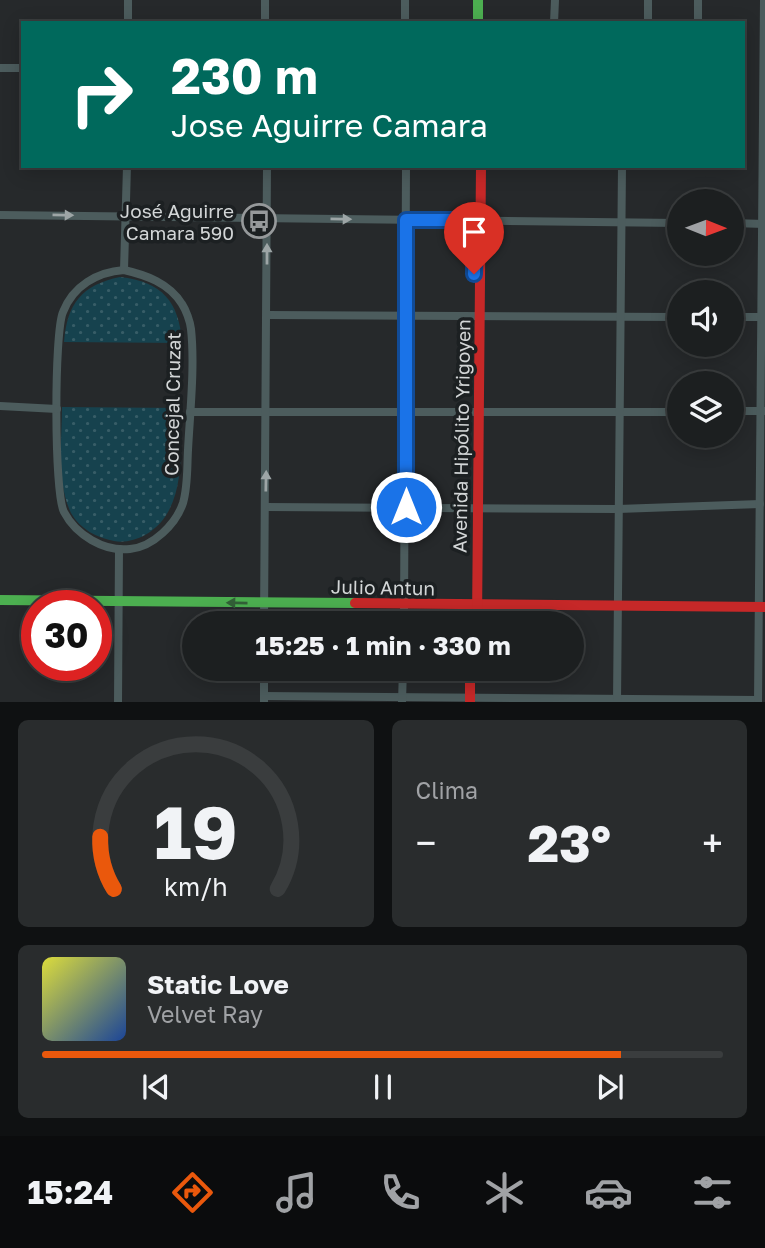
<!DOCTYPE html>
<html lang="es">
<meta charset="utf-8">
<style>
:root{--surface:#1c1f20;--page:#292c2d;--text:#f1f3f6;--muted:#a0a2a5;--line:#3a3d3e;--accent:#ea580c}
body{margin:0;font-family:"Golos Text",sans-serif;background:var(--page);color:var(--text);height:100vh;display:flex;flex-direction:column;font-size:26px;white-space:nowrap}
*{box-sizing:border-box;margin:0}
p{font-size:23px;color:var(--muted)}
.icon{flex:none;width:38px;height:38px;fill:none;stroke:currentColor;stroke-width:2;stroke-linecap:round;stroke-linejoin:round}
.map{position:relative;height:702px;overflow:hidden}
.sheet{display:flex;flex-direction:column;gap:18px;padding:18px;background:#0f1112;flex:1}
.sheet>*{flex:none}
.guide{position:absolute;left:21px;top:21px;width:724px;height:147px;border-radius:0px;box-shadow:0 4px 18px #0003,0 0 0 2px var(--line);background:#00695c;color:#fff;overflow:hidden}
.needle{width:46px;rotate:91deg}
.fabs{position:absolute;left:667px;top:189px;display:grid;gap:14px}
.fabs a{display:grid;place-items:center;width:77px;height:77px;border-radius:50%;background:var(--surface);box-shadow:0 4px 18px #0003,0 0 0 2px var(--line);font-size:35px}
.speed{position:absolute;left:21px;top:590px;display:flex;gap:14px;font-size:35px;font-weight:700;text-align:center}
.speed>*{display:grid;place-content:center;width:91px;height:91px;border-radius:50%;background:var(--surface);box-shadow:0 4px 18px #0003,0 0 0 2px var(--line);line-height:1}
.speed .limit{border:10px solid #d22;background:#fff;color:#111}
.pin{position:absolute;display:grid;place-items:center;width:60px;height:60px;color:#fff;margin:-72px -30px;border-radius:50% 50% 50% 0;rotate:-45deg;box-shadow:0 0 7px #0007}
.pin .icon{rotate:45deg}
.me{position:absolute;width:77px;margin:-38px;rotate:0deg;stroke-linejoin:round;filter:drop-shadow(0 0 5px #0008)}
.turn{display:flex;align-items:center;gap:24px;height:147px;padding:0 35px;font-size:32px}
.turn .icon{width:91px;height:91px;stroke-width:2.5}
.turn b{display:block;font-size:49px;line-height:60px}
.big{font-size:52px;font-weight:700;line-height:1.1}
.sheet .tile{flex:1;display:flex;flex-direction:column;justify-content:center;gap:10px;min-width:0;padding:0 24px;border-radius:10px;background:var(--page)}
.sheet .dial{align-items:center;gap:0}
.dial svg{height:182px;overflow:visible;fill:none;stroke:var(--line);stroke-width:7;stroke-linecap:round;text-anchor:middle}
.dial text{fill:var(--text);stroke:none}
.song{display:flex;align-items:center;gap:21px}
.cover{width:84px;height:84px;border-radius:10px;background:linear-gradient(135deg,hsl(60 70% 55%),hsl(220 70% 35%))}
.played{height:7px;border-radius:4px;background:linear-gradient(90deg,var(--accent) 85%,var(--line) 85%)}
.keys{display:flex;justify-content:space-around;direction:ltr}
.heat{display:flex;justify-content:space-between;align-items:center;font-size:38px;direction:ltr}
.sheet .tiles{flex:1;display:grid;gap:18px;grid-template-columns:1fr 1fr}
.tile:last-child{grid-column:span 2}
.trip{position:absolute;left:182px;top:611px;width:402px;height:70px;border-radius:35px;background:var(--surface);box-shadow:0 4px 18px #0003,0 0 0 2px var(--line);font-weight:700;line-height:70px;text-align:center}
.dock{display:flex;height:112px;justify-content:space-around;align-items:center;background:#0b0c0d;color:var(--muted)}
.dock .icon{width:49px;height:49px}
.dock .selected{color:var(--accent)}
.dock b{font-size:32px;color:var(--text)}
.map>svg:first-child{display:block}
.grass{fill:url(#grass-dots)}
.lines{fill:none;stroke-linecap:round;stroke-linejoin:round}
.street{stroke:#4c5c5d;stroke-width:8}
.fast{stroke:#4caf50;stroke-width:10}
.jam{stroke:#c62828;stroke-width:10}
.oneway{fill:#9da5a6}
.oneway2{fill:#326037}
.route-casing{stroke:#114b97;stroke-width:18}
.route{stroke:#1a73e8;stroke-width:12}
.labels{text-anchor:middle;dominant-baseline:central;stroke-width:7;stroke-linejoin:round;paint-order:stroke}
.poi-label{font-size:19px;fill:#d3d6d7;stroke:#1c2022;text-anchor:end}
.street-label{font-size:19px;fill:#d3d6d7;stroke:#1c2022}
</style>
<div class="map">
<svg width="765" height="702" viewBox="0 0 765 702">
<defs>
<pattern id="grass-dots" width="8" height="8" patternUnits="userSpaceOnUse" patternTransform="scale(1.75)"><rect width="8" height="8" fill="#16424e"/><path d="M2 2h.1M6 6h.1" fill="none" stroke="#375d67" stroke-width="1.8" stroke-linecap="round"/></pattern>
</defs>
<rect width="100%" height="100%" fill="#26292b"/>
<g class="grass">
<path d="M120,277C162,282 179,301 182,343L64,342C67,303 82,285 120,277Z"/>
<path d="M62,407L181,408C180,450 188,511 145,535C136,540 124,543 114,541C97,538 80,529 71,513C56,482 62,440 62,407Z"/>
</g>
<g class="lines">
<g class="street">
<path d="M128,0V23"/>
<path d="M265,23V0"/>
<path d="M405,23V0"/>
<path d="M554,23L555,0"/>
<path d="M648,23V0"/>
<path d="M698,23V0"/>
<path d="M0,68H23"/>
<path d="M0,215L679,223"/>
<path d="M732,223L765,224"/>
<path d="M124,270C146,275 169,283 182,304C186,310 190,321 191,329C195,366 190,412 188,450C187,467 188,486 183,503C176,524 153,547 130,549C104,552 76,535 64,512C54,493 54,333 63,312C73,286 97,272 124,270Z"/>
<path d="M124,270L127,166"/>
<path d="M267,315L679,317"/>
<path d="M732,317H761"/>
<path d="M0,406L57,409"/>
<path d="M732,411H764"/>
<path d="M190,412H679"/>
<path d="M265,507L618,509L760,504"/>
<path d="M264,623L267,166"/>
<path d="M404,623L406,166"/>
<path d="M264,696L758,700"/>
<path d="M118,702L119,549"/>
<path d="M264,702V668"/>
<path d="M402,702L403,668"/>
<path d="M617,702L622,166"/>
<path d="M758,702L764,0"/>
</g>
<g class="fast">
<path d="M478,0V23"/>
<path d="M0,600L355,603"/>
</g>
<g class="jam">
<path d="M355,603L765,607"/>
<path d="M477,623L481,166"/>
<path d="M470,668V702"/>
</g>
</g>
<defs><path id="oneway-solid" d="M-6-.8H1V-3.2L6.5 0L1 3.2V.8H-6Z" transform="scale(1.75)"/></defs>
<g class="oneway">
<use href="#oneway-solid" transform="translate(63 215) rotate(1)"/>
<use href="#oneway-solid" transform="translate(341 219) rotate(1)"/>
<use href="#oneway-solid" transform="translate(267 254) rotate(-90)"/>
<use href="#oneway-solid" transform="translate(266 481) rotate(-89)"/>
</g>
<use class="oneway2" href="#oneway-solid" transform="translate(237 603) rotate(-179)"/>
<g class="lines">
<g class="route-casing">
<path id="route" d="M406,507V220H475L474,274"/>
</g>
<use href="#route" class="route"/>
</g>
<defs>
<g id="bus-ring" transform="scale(1.75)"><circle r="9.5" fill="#1c2022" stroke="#96999b" stroke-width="1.5"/><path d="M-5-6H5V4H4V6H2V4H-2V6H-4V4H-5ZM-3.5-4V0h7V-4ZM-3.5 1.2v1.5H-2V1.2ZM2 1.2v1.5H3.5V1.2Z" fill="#96999b"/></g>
</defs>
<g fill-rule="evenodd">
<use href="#bus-ring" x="259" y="221"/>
</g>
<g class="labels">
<g class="poi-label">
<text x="234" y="210">José Aguirre<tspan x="234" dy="22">Camara 590</tspan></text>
</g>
<g class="street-label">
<text transform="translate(172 404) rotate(-89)">Concejal Cruzat</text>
<text transform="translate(461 436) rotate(-89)">Avenida Hipólito Yrigoyen</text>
<text transform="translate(383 587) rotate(1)">Julio Antun</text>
</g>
</g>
</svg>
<div class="fabs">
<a><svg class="needle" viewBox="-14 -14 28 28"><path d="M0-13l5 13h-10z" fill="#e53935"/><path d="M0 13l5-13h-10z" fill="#a0a2a5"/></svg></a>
<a><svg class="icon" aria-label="sound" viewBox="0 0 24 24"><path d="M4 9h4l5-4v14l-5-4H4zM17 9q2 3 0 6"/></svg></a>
<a><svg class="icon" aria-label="layers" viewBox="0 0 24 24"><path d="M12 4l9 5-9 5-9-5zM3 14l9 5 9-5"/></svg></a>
</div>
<div class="speed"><div class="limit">30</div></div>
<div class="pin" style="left:474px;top:274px;background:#d93025"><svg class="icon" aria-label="arrive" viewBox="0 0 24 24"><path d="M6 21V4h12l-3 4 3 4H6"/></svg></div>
<svg class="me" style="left:406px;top:507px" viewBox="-20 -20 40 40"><circle r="17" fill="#1a73e8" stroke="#fff" stroke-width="3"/><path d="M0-11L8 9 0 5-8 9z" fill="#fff"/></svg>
<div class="trip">15:25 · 1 min · 330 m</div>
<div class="guide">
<div class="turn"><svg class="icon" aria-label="right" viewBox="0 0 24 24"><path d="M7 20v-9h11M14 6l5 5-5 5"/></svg><div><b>230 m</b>Jose Aguirre Camara</div></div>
</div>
</div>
<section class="sheet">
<div class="tiles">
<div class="tile dial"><svg viewBox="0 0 100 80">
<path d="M14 69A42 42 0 1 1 86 69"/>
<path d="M14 69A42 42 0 0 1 8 46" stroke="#ea580c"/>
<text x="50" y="56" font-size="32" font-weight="700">19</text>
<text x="50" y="72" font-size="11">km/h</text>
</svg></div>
<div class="tile"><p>Clima</p>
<div class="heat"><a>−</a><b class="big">23°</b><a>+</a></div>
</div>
<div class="tile">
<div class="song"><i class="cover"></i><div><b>Static Love</b><p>Velvet Ray</p></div></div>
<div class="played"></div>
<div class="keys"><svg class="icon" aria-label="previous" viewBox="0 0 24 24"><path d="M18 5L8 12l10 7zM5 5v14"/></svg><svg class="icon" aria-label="pause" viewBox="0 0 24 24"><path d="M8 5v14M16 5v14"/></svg><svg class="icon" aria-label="next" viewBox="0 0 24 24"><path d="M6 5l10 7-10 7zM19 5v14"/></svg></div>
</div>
</div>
</section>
<nav class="dock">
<b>15:24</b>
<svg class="icon selected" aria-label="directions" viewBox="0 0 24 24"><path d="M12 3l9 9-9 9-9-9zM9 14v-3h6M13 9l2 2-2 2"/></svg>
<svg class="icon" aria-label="music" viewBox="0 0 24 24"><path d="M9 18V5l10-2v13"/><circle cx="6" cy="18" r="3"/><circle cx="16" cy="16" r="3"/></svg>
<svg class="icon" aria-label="phone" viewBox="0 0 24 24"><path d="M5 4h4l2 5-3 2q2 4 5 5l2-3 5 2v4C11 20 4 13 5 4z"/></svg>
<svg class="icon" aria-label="climate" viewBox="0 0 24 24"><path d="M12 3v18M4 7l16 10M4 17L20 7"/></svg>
<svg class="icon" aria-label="car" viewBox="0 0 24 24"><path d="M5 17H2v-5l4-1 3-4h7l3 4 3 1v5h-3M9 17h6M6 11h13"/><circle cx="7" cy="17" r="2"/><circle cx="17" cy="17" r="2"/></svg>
<svg class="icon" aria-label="filters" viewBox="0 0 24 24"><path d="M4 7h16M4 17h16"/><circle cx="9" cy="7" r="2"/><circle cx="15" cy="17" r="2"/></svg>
</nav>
